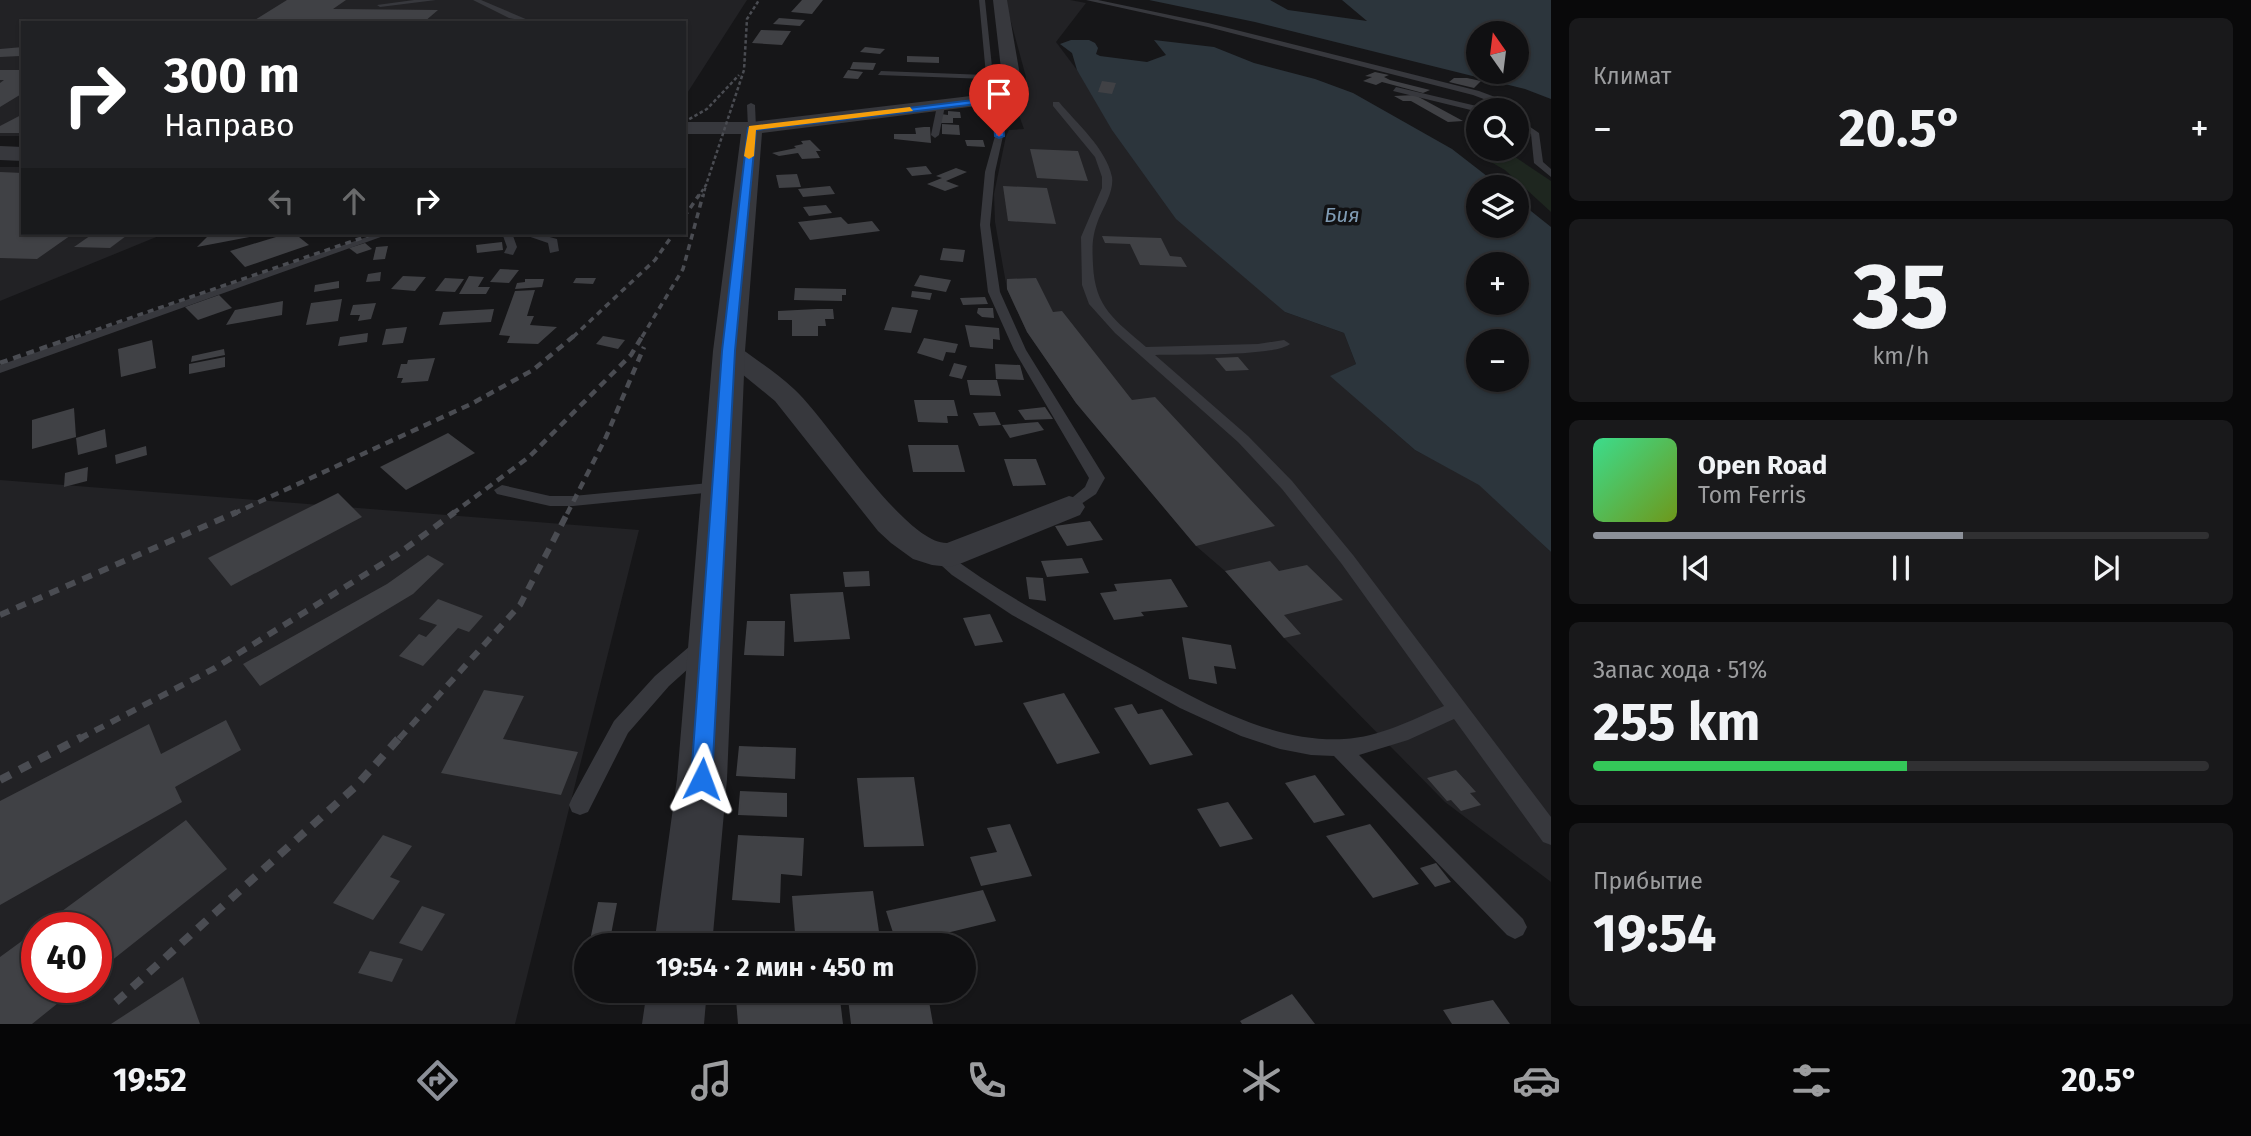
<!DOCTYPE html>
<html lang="ru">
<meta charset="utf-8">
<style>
:root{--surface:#101012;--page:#19191b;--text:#f1f3f6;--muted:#9c9d9f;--line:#303032;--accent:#8c9099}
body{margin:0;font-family:"Fira Sans",sans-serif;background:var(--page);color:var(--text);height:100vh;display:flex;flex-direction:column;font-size:26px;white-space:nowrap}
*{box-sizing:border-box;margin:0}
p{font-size:23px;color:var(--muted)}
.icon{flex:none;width:38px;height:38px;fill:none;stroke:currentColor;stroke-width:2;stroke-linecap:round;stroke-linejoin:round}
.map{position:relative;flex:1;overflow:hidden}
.side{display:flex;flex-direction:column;gap:18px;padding:18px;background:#09090a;width:700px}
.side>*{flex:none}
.guide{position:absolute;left:21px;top:21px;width:665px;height:214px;border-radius:0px;box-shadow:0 2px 5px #0004,0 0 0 2px var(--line);background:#202124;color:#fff;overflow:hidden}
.needle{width:46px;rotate:346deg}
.tools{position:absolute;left:1466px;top:21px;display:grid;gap:14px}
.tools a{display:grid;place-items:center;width:63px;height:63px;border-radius:50%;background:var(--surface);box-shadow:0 2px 5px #0004,0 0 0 2px var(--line);font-size:35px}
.speed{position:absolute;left:21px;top:912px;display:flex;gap:14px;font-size:35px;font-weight:700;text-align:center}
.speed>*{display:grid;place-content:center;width:91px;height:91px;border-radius:50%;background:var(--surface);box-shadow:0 2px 5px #0004,0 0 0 2px var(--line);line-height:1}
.speed .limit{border:10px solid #d22;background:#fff;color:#111}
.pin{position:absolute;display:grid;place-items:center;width:60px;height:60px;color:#fff;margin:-72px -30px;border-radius:50% 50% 50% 0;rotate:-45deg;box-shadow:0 0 7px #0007}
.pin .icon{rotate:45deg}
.me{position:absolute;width:77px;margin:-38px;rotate:3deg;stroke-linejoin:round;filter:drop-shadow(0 0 5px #0008)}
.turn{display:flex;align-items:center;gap:24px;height:147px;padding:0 28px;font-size:32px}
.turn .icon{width:91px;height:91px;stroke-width:2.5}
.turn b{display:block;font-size:49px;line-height:60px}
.lanes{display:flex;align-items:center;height:66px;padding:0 28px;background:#0003;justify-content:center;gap:35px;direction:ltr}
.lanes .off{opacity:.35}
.big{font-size:52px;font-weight:700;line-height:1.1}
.side .tile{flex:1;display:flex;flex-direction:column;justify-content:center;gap:10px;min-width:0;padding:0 24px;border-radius:10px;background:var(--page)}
.side .dial{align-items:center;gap:0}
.dial b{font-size:91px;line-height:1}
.song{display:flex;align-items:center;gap:21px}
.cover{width:84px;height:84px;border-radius:10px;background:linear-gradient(135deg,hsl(150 70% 55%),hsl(80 70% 35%))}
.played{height:7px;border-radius:4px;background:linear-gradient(90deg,var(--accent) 60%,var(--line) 60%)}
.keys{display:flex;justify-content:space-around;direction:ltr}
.heat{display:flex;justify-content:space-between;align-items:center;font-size:38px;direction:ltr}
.charge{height:10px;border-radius:5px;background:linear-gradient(90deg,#34c759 51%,var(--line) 0)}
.trip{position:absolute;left:574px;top:933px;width:402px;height:70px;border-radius:35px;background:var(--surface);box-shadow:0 2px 5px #0004,0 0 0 2px var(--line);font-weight:700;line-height:70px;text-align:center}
.tab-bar{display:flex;height:112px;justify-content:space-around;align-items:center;background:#060607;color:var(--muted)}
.tab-bar .icon{width:49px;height:49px}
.tab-bar .current{color:var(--accent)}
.tab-bar b{font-size:32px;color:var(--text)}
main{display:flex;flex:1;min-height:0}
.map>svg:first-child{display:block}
.built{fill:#222225;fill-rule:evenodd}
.green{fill:#1e261f}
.water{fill:#2c353c;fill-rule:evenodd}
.building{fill:#404145}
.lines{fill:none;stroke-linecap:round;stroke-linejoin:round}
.service{fill:#37383d;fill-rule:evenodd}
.minor{fill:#37383d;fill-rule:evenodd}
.tertiary{fill:#37383d;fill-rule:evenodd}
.rail-far4{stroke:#4a4c52;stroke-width:2.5;stroke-dasharray:3.5 2.5;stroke-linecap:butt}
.rail-far3{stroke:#4a4c52;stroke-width:3.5;stroke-dasharray:6 5;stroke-linecap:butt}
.rail-far2{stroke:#4a4c52;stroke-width:4.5;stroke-dasharray:8 6;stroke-linecap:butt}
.rail-far1{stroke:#4a4c52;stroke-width:6;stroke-dasharray:10 8;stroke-linecap:butt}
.rail{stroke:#4a4c52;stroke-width:8;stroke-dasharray:12 10;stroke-linecap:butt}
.route{fill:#1a73e8;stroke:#114b97;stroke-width:2}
.slow{fill:#f59e0b}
.labels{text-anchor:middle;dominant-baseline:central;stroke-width:7;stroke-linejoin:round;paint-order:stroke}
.far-water-label{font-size:21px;font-style:italic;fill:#7f9bb3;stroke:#111113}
</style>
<main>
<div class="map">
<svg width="1551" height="1024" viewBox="0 0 1551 1024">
<rect width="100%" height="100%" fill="#161618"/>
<g class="built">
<path d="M0,0H747L684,98V23H23V136H0Z"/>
<path d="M1005,0H1070L1086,3L1056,42L1077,70L1285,312L1344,333L1356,364L1331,376L1415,450L1479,484L1551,552V882L1445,802L1284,638L1225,571L1196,546L1076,403L1027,332L1007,289L995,222L994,194L1006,136L1009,130L1024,129L1016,107L1026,77Z"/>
<path d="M0,167H23V233H166L0,301Z"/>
<path d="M0,480L639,530L515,1024H0ZM37,928H96V987H37Z"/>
</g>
<path class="green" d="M1479,144V149H1503L1551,181V212L1505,170L1475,153L1473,145Z"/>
<g class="water">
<path d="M1149,0H1270L1288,10L1367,21L1342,0H1551V99L1525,89L1255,22ZM1479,33H1517V72H1479Z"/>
<path d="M1071,40H1089L1095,43L1098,48L1096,54L1100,56L1147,62L1166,55L1154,40L1214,47L1254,63L1315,79L1353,93L1452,149L1501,187H1479V226H1517V200L1551,227V552L1479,485L1415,450L1330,376L1356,364L1344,333L1285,312L1176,219L1112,130L1077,70L1072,53L1060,44ZM1479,264H1517V303H1479ZM1479,341H1517V380H1479Z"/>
</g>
<g class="building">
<path d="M287,0H346L333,9L438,10L424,22L253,21Z"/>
<path d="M802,0H823L812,14L791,12Z"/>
<path d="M779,18L805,20L800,26L773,24Z"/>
<path d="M761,30L791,31L782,45L752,43Z"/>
<path d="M23,47L20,56L0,57V49Z"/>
<path d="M865,47L885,49L880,54L860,52Z"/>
<path d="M907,56L939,57V63L907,62Z"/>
<path d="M853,62L876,63L873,70L850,69Z"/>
<path d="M0,70H23V78L20,80H23V93L0,107V83L4,80H0Z"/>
<path d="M848,70L863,72L858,79L843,78Z"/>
<path d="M1375,72L1389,75L1384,77L1390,80L1430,90L1423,93L1382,82L1376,85L1363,81L1372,77L1365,76Z"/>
<path d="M1454,78H1467L1481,81L1474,88L1449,82Z"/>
<path d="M1102,81L1116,83L1112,94L1098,92Z"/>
<path d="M1415,95L1463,121L1448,122L1411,101H1403L1394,96Z"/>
<path d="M948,111L960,112L961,118H953V123H941V114L948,115Z"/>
<path d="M23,114V133H0V126Z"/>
<path d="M942,124L959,125L960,135L942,134Z"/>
<path d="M924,127H930L931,143L894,139V134H916L915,128Z"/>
<path d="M810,140L821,151H816L820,158L802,159L798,153L779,156L772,153L796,148L794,146L803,144L801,141Z"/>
<path d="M965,140H983L985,147L967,146Z"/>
<path d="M1030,149L1078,151L1088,181L1037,178Z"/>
<path d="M926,166L932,174L912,176L906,168Z"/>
<path d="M956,168L967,172L946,181L959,186L945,191L927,184L942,178L936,176Z"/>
<path d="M0,172L23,173V233H74L37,259L0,258Z"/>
<path d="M797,174L801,187L779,188L776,175Z"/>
<path d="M830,186L835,194L803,197L798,189Z"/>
<path d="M1003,186L1047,188L1056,224L1008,221Z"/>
<path d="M826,205L832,213L809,216L803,207Z"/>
<path d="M841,217L848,224L872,221L880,231L810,240L798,222Z"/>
<path d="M94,233H130L110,248L74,247Z"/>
<path d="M211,233H265V234L197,247Z"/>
<path d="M289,233H294L309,245L245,267L230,251Z"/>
<path d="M1102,236L1161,238L1170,256L1181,257L1187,267L1140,265L1130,244L1105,243Z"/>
<path d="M502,242L503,250L477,253L476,245Z"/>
<path d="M365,243L372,249L357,254L349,248Z"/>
<path d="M388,246L385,259L373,260L376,247Z"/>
<path d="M943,248L965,250L963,262L940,260Z"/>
<path d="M500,269L519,270L509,283L490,282Z"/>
<path d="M381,272L380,281L366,282L368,274Z"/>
<path d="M920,275L951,280L946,292L914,286Z"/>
<path d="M403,276L426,277L415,291L391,289Z"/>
<path d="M469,276L484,277L478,287H490L486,294H459Z"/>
<path d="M445,278L464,279L455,292L435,291Z"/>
<path d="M576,278H596L593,284L573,283Z"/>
<path d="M1036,278L1053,312L1062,311L1132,400L1155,397L1275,526L1196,546L1076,403L1027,332L1007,289V279Z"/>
<path d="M525,279H544L542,287L515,289L517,283L525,282Z"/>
<path d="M339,281V288L314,292L315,285Z"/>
<path d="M795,288L846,289V295H842V301L794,300Z"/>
<path d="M535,290L527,316H534L530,325L557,327L538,344L507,343L510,336L499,335L515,291Z"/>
<path d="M912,291L932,293L930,300L911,297Z"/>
<path d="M219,295L232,308L198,320L185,307Z"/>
<path d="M985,297L988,304L963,305L960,298Z"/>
<path d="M342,299L338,321L306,325L311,303Z"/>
<path d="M283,301L282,315L226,325L235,310Z"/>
<path d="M376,303L371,319L358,321L360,315H350L353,305Z"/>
<path d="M892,307L918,310L911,333L884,330Z"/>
<path d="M978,308H993L994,318L982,317L977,313Z"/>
<path d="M494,309L491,322L439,325L443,312Z"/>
<path d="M817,309H833L834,319H825L826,326H818V336H792V320H778V311Z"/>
<path d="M965,325L999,328L1000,340L993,339V349L970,347Z"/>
<path d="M407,327L403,343L382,345L386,329Z"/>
<path d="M368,333L367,342L338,346L340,337Z"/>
<path d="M603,336L625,340L618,349L596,344Z"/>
<path d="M924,338L958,344L955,353L946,352L943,361L917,353Z"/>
<path d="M152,340L156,368L121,377L118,349Z"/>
<path d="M224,349L225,355L191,362L192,356Z"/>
<path d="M225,357V367L189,374V364Z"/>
<path d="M1238,357L1249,370L1226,371L1215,358Z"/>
<path d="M435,358L428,381L401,383L403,378H397L401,364H407L408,360Z"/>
<path d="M954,363L967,366L962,379L949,376Z"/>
<path d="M995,364L1020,365L1024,380L996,379Z"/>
<path d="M967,380H997L1001,396L970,395Z"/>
<path d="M914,400H954L958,416H947L948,423L918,422Z"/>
<path d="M1045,407L1053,419L1025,420L1018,410Z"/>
<path d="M74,408L76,437L32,449V420Z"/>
<path d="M995,412L1001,425L979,426L973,413Z"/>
<path d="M1038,422L1044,430L1010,438L1002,425Z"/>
<path d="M105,429L107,447L78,455L76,438Z"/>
<path d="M448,433L475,453L406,490L380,467Z"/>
<path d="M908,445H958L965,472H913Z"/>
<path d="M146,446L147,455L116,464L115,455Z"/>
<path d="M1004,459H1036L1046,485L1013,486Z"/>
<path d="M88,467L87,481L64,487L65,473Z"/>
<path d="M338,493L362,517L231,586L208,558Z"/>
<path d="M1090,521L1103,540L1067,546L1055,526Z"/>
<path d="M428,555L444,564L413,594L260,686L243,664L387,584Z"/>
<path d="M1082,558L1089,573L1047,577L1041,561Z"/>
<path d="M1270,561L1279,571L1307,565L1343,600L1284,615L1301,634L1284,638L1225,571Z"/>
<path d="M869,571L870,586L845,587L843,572Z"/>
<path d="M1026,577L1043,578L1046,601L1029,599Z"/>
<path d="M1171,579L1188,607L1141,612L1144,616L1114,620L1100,593L1117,591L1114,584Z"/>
<path d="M843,592L850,639L794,642L790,594Z"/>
<path d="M438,599L483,616L469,632L458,628L423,666L399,656L419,634L426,637L437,625L419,619Z"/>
<path d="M990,614L1003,642L975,646L963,618Z"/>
<path d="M747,621H785L784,656L744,655Z"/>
<path d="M1182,637L1231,645L1236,669L1214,666L1217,684L1189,679Z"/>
<path d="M484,690L524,696L503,739L578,752L561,795L441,773Z"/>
<path d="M1064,693L1100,753L1057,764L1023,703Z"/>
<path d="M1132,704L1138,714L1162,709L1193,755L1150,765L1114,708Z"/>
<path d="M226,720L241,750L175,787L182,802L0,905V801L149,724L161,754Z"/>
<path d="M739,746L796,748L795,779L736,776Z"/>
<path d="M1456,770L1476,792L1470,793L1481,805L1461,811L1451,800L1447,801L1427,778Z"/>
<path d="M1315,775L1345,815L1314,823L1285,783Z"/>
<path d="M914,777L924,846L864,847L857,778Z"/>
<path d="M740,791L787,793V817L738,815Z"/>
<path d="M1228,802L1253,839L1220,847L1197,809Z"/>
<path d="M186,820L227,869L96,973V928H39Z"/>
<path d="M1010,824L1032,876L981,886L970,857L997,852L987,828Z"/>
<path d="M1370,824L1419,884L1373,898L1326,836Z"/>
<path d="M383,835L412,846L390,877L400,881L373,920L333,903Z"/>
<path d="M738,835L804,838L802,876L781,874L780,903L732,900Z"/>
<path d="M1436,863L1451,882L1435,887L1420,868Z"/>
<path d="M983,890L996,921L897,945L886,911Z"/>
<path d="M873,891L881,945H796L792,896Z"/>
<path d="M598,902L617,903L609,945H589Z"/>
<path d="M422,906L445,914L422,951L399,943Z"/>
<path d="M37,930V987H78L32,1024H0V957Z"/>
<path d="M370,951L403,959L392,982L358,973Z"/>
<path d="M183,977L200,1024H111Z"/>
<path d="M847,990H927L933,1024H851Z"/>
<path d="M839,991L843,1024H738L736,999Z"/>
<path d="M1292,994L1315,1024H1242L1240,1021Z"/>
<path d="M1493,1000L1510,1024H1452L1443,1010Z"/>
</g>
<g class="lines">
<g class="service">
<path d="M414,0H436L380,7L377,5Z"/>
<path d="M473,0H481L535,23L509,18Z"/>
<path d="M979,0H985L994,86H988L987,79L878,75L881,71L986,75Z"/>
<path d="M1086,0H1098L1208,23L1479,91L1495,97L1510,110H1501L1489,101L1473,95L1208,27Z"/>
<path d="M1396,87L1485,108L1486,110L1479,112L1393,91Z"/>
<path d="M997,97L1001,99L1003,136L995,172L990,225L1000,292L1026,350L1105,478L1096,494L1069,512L1061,507L1085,487L1089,478L1014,350L988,292L980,225L985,172L995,136L993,99Z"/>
<path d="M1053,102H1059C1077,124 1106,148 1112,177C1114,190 1105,205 1099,218C1092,236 1092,245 1093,265C1095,308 1115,320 1146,347L1258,344L1284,340L1290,344C1274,357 1180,354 1155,355L1248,436L1292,481L1353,555L1551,817V845L1543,842L1454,719L1408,740L1359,755L1523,919L1527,927L1523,935L1515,939L1507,935L1334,756L1311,755L1280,749L1241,736L1180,708L1012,615L952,575L931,556L933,552H945C996,591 1052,620 1108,651C1181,689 1259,743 1344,739C1380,737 1412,720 1444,706L1341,563L1282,489L1238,442L1115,333L1089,304L1082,285L1081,237L1102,188V177L1095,157L1053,106Z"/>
<path d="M751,103L755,105L756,128L752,131L748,128L747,105Z"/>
<path d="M941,104L945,106L939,135L935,138L931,135L937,106Z"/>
<path d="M1517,118L1539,133L1543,162L1551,169V177L1534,163L1531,134L1517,124Z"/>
<path d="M378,233H392L0,373V365Z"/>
<path d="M502,233H512L517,247L513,255L504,253L507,247Z"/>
<path d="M519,233H535L557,239L559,251L550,253L548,243Z"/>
<path d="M720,482L725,483L728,487L725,491L573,506H550L497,494L494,490L502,485L550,496H573Z"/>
<path d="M703,638L709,640L712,645L709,650L669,686L628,733L588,812L580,815L572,812L569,805L572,798L614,721L655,676L697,640Z"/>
</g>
<path class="minor" d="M729,343L738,346C756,360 777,373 794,389C827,419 905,544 947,543L1069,496L1080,499L1085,507L1080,515L962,563L950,567L932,565L913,559L891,543L878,531L775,401L720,356L716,351L720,346Z"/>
<g class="tertiary">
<path d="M993,0H1007L1022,87L1009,102L762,133L745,351L727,779L712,945H654L677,779L713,351L741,134H684V122H752L996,93L1003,86Z"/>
<path d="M0,146L23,147V161L0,160Z"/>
<path d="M647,990H707L704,1024H642Z"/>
</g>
<g class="rail-far4">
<path d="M684,122L707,109L739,75"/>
<path d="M698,197L706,185L744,70L747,19L759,0"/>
<path d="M703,197L706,185"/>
</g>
<g class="rail-far3">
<path d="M684,217L699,195"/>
<path d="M75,337L376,233"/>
<path d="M573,337L655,260L674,233"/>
<path d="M642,337L683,269L703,195"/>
</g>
<g class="rail-far2">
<path d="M0,363L80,335"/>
<path d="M233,514L471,404L533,370L575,335"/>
<path d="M452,514L529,457L631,355L643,335"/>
<path d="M567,514L606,437L644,347"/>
</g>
<g class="rail-far1">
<path d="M0,615L237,512"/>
<path d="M79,739L215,668L398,554L455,512"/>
<path d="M399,739L520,605L568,512"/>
</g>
<g class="rail">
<path d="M0,780L82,737"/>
<path d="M116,1002L356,786L400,737"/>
</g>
</g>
<path class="route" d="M997,97L1001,99L1004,136L999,138L995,136L993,102L756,130L735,351L712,779L709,786L702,789L694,786L691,779L722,351L748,128Z"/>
<path class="slow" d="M910,107L913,111L756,130L754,156L749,159L744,156L749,126Z"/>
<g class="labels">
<g class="far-water-label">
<text x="1342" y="215">Бия</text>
</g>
</g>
</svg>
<div class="tools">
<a><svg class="needle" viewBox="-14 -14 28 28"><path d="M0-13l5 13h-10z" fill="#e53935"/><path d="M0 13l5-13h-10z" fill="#9c9d9f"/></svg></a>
<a><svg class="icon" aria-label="search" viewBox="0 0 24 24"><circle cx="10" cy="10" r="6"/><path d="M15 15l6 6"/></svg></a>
<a><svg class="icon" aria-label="layers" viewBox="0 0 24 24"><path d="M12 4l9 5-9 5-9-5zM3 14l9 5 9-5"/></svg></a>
<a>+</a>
<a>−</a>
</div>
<div class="speed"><div class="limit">40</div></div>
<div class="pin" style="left:999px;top:136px;background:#d93025"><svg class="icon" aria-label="arrive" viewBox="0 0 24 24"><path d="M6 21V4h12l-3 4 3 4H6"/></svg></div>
<svg class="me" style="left:702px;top:779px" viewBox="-20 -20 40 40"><path d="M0-17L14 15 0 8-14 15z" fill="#1a73e8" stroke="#fff" stroke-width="4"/></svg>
<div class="trip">19:54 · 2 мин · 450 m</div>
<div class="guide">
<div class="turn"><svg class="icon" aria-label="right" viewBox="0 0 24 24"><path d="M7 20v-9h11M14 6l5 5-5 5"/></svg><div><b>300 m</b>Направо</div></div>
<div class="lanes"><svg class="icon off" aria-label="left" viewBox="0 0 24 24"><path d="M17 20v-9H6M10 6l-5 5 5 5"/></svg><svg class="icon off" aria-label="ahead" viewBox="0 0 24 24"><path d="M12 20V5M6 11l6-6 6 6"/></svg><svg class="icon" aria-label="right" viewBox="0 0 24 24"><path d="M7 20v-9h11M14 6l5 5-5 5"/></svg></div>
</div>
</div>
<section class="side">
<div class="tile"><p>Климат</p>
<div class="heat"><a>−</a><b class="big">20.5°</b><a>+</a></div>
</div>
<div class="tile dial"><b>35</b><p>km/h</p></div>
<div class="tile">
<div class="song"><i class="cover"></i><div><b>Open Road</b><p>Tom Ferris</p></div></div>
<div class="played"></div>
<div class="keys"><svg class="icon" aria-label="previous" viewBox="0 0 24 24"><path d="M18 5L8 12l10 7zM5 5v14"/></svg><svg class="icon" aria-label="pause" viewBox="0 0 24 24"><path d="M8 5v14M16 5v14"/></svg><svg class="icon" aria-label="next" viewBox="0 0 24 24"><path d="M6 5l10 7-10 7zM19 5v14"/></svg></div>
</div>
<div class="tile"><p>Запас хода · 51%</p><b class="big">255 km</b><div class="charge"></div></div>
<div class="tile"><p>Прибытие</p><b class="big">19:54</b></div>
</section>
</main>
<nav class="tab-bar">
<b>19:52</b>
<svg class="icon current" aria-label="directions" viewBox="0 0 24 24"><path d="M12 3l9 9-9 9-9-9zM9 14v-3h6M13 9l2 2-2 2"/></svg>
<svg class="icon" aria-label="music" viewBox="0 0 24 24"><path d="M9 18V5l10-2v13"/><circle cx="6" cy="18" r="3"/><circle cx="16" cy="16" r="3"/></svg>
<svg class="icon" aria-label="phone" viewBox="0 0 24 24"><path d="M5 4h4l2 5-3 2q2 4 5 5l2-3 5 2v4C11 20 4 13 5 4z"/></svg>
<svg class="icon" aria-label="climate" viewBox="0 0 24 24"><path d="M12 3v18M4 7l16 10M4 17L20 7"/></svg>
<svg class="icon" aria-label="car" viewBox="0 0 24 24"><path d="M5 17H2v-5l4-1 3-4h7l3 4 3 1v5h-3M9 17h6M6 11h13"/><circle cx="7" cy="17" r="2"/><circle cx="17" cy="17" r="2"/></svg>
<svg class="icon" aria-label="filters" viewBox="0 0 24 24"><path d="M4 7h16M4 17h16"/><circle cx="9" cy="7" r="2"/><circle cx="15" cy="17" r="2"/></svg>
<b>20.5°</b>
</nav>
